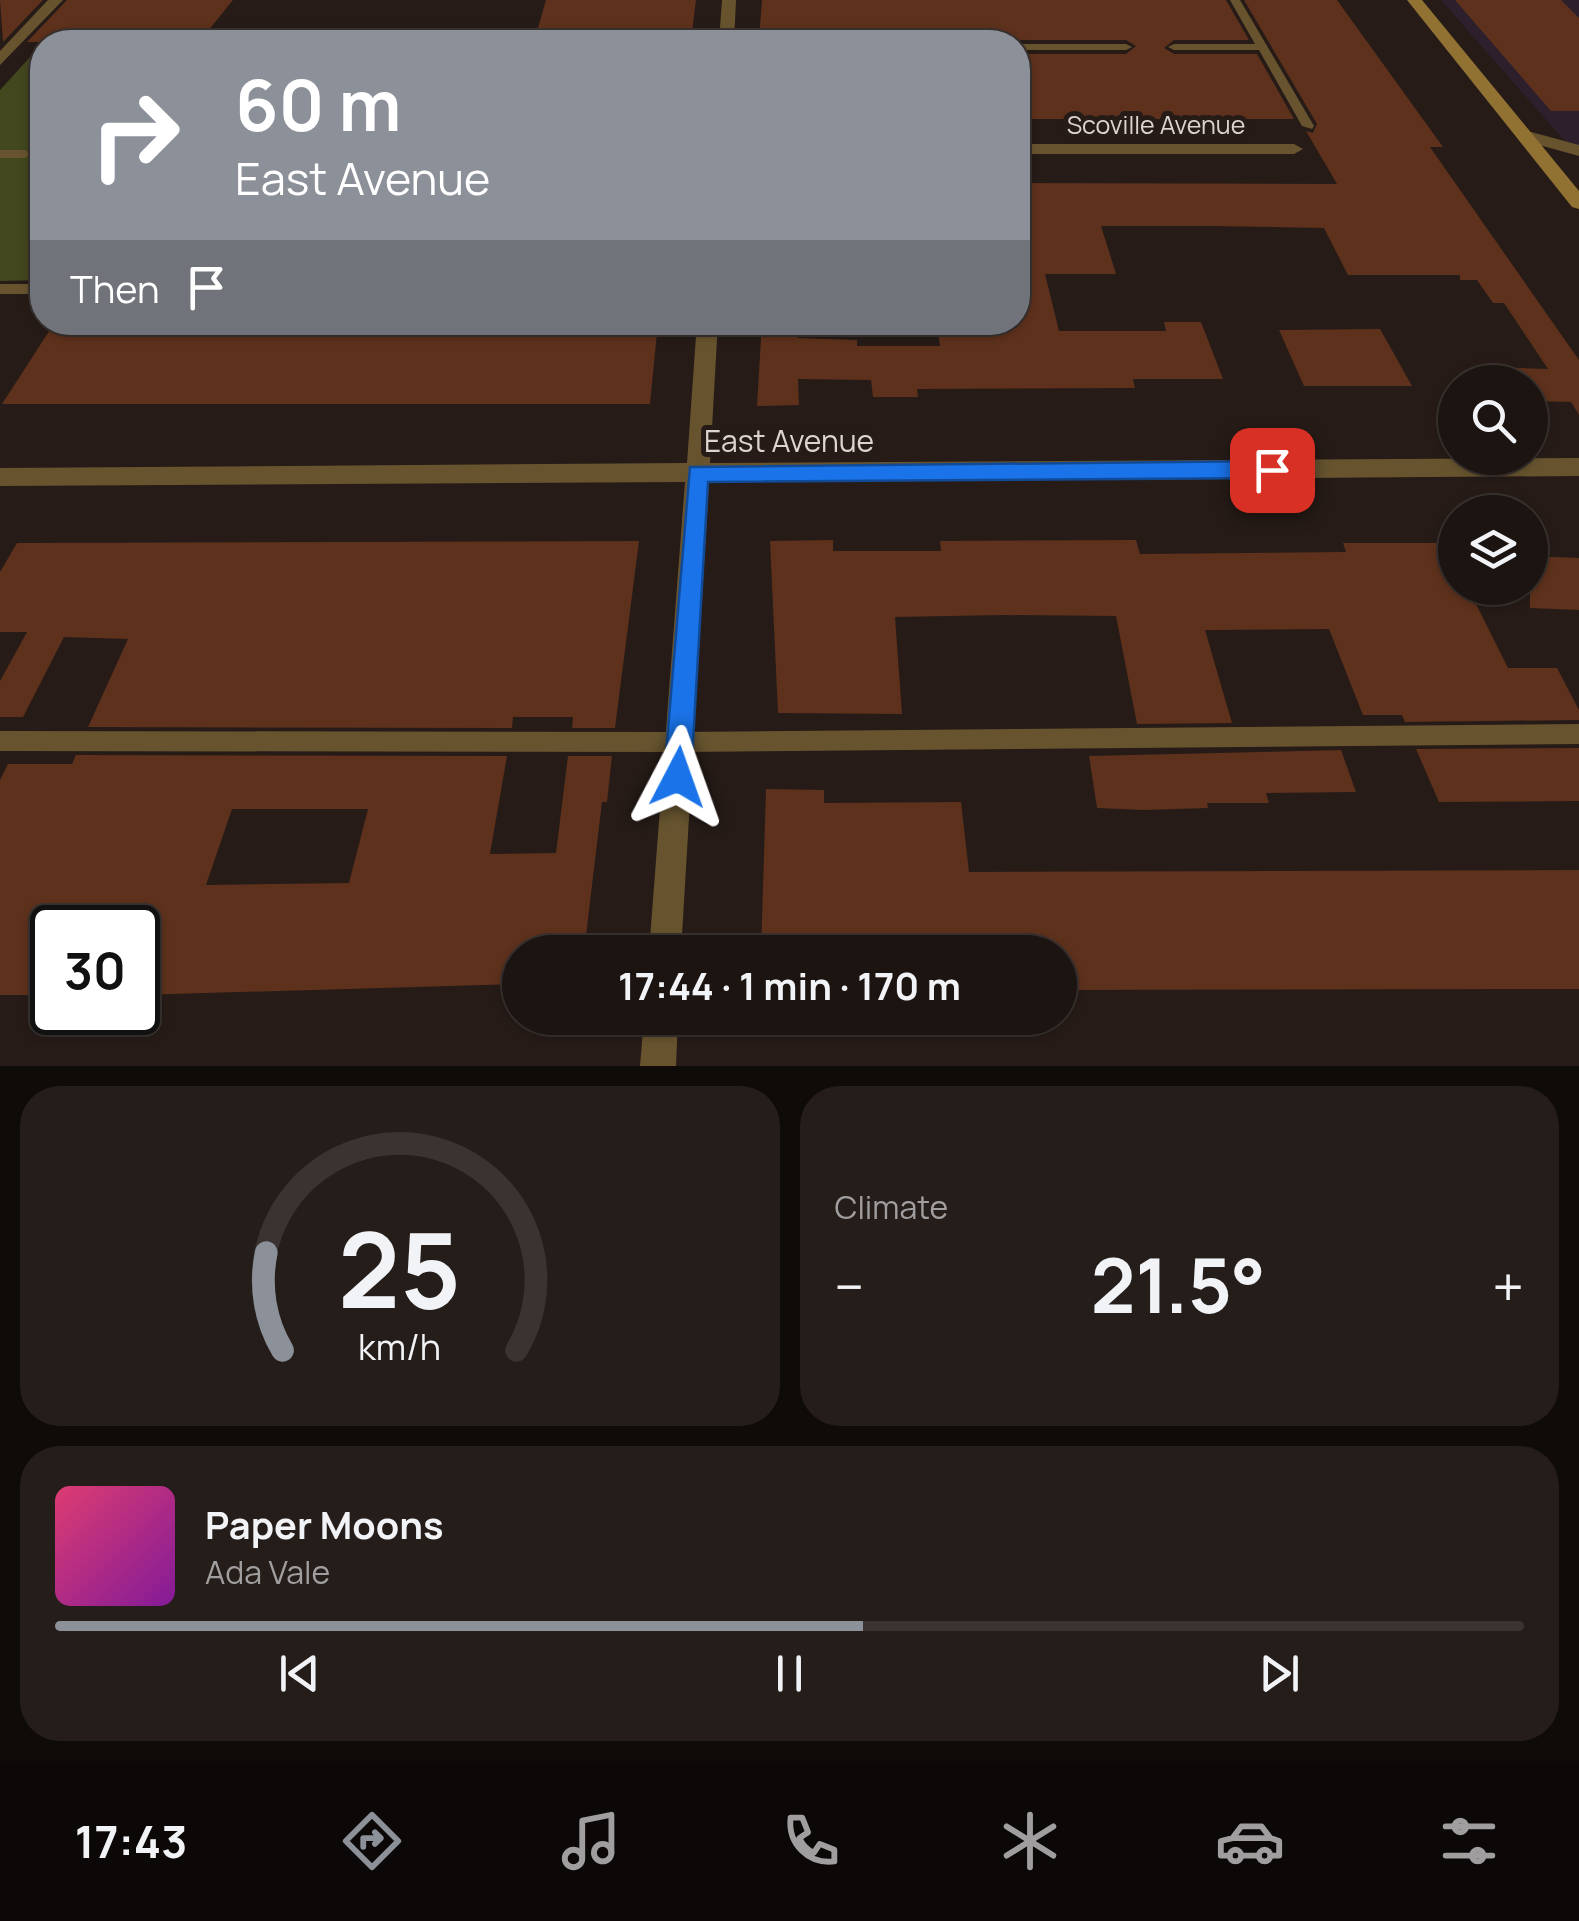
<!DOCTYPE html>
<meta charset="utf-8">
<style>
:root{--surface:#1c1411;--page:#251d1a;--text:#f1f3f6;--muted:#a09e9f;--line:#3a3331;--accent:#8c9099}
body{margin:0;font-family:Manrope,sans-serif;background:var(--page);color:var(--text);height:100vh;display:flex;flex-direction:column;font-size:38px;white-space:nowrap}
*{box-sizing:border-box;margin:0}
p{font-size:32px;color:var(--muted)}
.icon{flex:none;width:55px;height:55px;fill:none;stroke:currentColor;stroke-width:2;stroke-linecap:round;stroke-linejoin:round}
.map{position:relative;height:1066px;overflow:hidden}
.sheet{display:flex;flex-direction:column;gap:20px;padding:20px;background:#0f0b09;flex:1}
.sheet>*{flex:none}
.banner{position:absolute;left:30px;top:30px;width:1000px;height:305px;border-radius:40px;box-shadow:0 2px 8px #0004,0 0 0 2px var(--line);background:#8c9099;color:#fff;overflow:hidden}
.tools{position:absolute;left:1438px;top:365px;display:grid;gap:20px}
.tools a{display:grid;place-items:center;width:110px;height:110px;border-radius:50%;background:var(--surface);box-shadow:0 2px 8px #0004,0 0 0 2px var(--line);font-size:50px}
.speed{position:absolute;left:30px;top:905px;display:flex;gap:20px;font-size:50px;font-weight:700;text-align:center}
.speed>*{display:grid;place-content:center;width:130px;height:130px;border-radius:50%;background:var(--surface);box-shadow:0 2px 8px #0004,0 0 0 2px var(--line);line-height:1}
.speed .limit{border:5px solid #111;border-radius:15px;background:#fff;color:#111}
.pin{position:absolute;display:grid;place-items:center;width:85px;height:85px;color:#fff;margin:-42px;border-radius:20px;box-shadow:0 5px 15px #0006}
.me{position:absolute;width:110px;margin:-55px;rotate:4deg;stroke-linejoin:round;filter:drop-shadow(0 0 8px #0008)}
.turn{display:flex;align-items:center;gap:35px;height:210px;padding:0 40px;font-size:45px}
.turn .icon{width:130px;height:130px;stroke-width:2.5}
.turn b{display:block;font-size:70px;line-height:85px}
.then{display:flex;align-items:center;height:95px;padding:0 40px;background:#0003;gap:20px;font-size:38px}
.big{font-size:75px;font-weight:700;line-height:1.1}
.sheet .widget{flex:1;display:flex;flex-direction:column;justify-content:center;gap:15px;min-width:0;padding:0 35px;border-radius:40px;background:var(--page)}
.sheet .dial{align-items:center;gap:0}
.dial svg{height:260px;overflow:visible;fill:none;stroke:var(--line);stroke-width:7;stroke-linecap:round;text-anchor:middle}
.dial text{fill:var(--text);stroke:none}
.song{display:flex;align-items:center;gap:30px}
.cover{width:120px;height:120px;border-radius:15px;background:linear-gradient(135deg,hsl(340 70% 55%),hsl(290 70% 35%))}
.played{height:10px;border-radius:5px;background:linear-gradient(90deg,var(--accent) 55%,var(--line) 55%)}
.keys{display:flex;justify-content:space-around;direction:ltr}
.heat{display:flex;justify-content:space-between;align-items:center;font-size:55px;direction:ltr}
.sheet .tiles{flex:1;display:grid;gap:20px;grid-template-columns:1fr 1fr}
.widget:last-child{grid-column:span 2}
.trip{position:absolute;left:502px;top:935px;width:575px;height:100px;border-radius:50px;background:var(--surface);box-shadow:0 2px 8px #0004,0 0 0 2px var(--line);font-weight:700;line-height:100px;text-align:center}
.menu{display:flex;height:160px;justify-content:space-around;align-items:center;background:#0b0807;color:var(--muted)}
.menu .icon{width:70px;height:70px}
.menu .active{color:var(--accent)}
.menu b{font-size:45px;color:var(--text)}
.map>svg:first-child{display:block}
.commercial{fill:#2d202c}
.green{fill:#42471e}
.building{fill:#5d311c;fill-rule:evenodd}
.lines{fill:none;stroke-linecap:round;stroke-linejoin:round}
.lane{fill:#67542f;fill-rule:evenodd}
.street{fill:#67542f;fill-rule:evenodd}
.secondary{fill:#917233;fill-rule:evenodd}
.route{fill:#1a73e8;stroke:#114b97;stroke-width:2.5}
.labels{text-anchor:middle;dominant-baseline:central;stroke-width:10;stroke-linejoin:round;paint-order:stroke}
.far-street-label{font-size:25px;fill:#dbd4d1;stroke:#261b17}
.street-label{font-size:30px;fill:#dbd4d1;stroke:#261b17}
</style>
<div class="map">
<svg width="1579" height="1066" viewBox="0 0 1579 1066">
<rect width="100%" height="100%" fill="#261b17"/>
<path class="commercial" d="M1441,0H1579V158L1578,156Z"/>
<path class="green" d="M42,54V280L0,281V90L32,55Z"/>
<g class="building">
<path d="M0,0H43L3,42Z"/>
<path d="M67,0H233L199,42H27Z"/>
<path d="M546,0H696L691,40L534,42Z"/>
<path d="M762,0H1226L1249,40H1174L1164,48L1174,54H1257L1294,119H1018V54H1126L1136,46L1126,40H759Z"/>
<path d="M1244,0H1337L1443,147H1430L1579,360V415L1571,402L1535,401L1530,382H1525L1516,368L1548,369L1504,303H1493L1477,280H1460V275H1348L1324,228L1210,226H1101L1116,274H1045L1059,331H1166L1164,322H1201L1223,379H1133L1135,388L917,389L918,397H873L871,380L798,379L799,405L757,406L762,322H797L798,338L857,340V346H940L937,325L1018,322V183L1337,184L1306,131L1313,133L1317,124Z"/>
<path d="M1455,0H1561L1579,18V111H1551Z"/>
<path d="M55,322H658L650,404H2Z"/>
<path d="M1380,329L1412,386H1304L1279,330Z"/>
<path d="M833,540V551H941L940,541L1136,540L1140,554L1346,552L1343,543H1445L1455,563V588H1468L1508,668H1557L1579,710V720L1405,722L1402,715H1363L1329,629L1215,630H1205L1232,723L1137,724L1116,616L1003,615L895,617L902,714L778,713L770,541Z"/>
<path d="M639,541L615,728H572L573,717H513L512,728L88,727L128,639L64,637L23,717H0V681L27,632H0V572L17,543Z"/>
<path d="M1530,556L1579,558V610L1530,608Z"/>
<path d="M1579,748V801L1439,802L1416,749Z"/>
<path d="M1341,750L1356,792L1266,793L1269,803H1207L1208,808L1144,810L1097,808L1089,756Z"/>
<path d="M76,755L507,756L490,854L556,853L568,756H612L607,802H602L584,952H520V984L138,995V928H52V995H0V780L8,764H72ZM232,809H368L349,883L206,885Z"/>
<path d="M766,789L824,790V803L961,802L969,872L1579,870V989L1060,990V952H761Z"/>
</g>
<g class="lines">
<g class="lane">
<path d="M1230,0H1240L1314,126L1312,129L1302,126L1259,50H1174L1168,47L1174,44H1255Z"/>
<path d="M1018,44H1126L1132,47L1126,50H1018Z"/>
<path d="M0,150H25L31,154L25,158H0Z"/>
<rect x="0" y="284" width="42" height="10"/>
<path d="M1579,724V744L680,752L0,751V731L680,732Z"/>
</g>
<g class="street">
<path d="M48,0H63L0,65V51Z"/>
<path d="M722,0H736L734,42H719Z"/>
<path d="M1524,130L1579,145V156L1518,139V131Z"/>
<path d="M1018,144H1294L1303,149L1294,154H1018Z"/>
<path d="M697,322H718L710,463L1579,458V476L709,482L681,952H649L685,482L0,486V468L687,463Z"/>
<path d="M644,1018H678L676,1066H640Z"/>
</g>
<path class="secondary" d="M1407,0H1422L1579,191V209L1572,207Z"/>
</g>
<path class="route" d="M1272,461L1283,470L1272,478L708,482L691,777L687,786L678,790L668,786L664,777L690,467Z"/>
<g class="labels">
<g class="far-street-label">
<text x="1156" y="124">Scoville Avenue</text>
</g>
<g class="street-label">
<text x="789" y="440">East Avenue</text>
</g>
</g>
</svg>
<div class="tools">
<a><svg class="icon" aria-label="search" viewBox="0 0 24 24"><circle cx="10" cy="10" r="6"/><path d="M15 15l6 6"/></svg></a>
<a><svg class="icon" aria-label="layers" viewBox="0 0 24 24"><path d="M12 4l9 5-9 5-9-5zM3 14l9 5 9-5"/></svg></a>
</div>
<div class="speed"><div class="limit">30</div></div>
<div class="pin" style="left:1272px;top:470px;background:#d93025"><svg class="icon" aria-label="arrive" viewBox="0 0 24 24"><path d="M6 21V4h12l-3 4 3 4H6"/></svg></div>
<svg class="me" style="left:678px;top:777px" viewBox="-20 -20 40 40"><path d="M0-17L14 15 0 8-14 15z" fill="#1a73e8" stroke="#fff" stroke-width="4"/></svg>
<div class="trip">17:44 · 1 min · 170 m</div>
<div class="banner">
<div class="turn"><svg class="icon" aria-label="right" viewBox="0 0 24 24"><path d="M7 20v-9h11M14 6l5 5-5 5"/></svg><div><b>60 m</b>East Avenue</div></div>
<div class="then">Then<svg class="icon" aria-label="arrive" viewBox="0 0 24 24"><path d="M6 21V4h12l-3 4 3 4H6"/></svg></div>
</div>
</div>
<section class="sheet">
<div class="tiles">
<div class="widget dial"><svg viewBox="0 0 100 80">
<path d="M14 69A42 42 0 1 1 86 69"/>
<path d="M14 69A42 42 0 0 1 9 39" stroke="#8c9099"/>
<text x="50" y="56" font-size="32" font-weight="700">25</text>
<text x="50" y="72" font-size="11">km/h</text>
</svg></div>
<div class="widget"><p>Climate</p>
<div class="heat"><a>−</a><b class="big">21.5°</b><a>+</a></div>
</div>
<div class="widget">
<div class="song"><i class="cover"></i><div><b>Paper Moons</b><p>Ada Vale</p></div></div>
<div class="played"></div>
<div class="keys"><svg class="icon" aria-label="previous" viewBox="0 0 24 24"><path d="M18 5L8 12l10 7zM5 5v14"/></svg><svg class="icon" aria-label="pause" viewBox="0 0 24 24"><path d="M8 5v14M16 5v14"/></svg><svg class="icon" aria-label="next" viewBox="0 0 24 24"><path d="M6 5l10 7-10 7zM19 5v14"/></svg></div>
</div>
</div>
</section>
<nav class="menu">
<b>17:43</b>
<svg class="icon active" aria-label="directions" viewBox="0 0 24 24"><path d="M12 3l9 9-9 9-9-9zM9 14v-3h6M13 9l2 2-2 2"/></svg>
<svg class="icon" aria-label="music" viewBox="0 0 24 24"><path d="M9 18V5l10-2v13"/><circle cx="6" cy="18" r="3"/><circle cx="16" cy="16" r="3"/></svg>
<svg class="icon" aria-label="phone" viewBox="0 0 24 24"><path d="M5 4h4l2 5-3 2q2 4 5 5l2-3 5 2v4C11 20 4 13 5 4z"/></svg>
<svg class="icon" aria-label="climate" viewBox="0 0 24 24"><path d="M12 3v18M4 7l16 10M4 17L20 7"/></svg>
<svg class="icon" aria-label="car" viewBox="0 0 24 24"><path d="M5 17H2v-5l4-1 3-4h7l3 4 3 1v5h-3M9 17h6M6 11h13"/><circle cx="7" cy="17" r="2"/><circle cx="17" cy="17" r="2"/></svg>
<svg class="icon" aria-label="filters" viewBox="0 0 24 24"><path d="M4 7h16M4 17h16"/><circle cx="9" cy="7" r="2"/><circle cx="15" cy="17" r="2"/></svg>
</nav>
